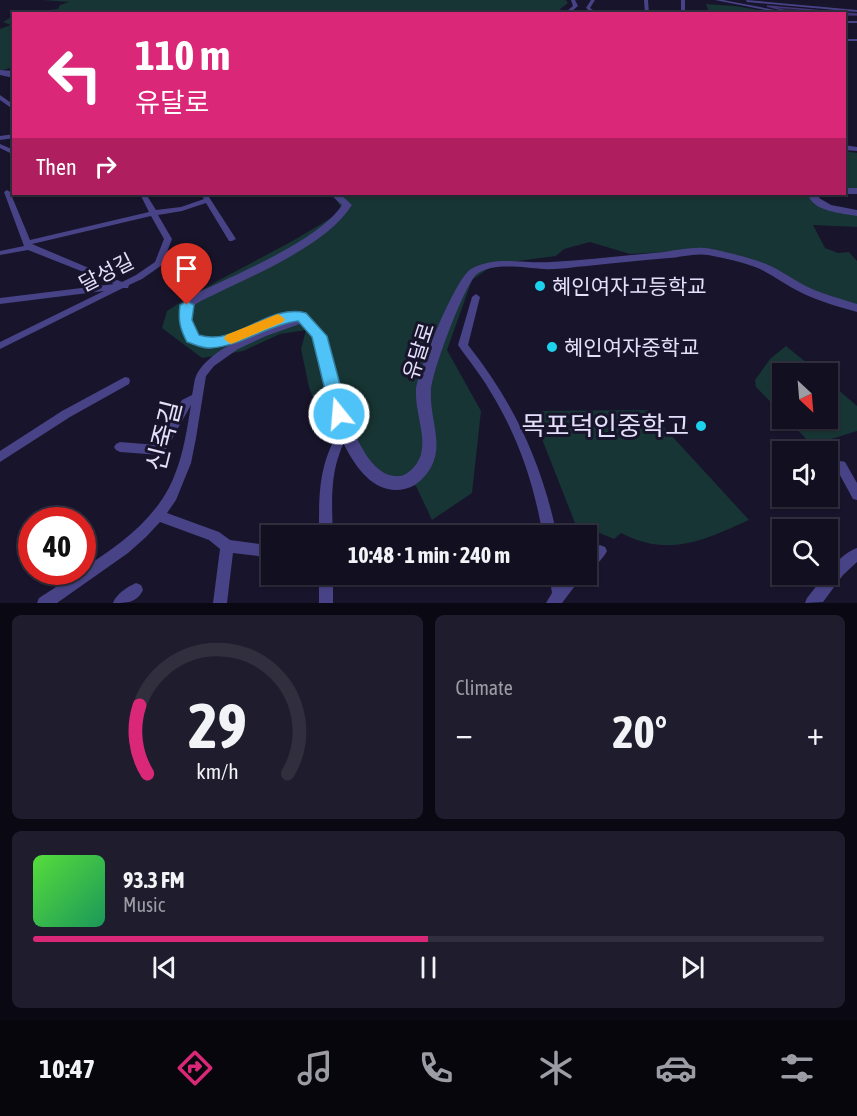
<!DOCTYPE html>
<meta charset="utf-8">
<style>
:root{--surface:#120f20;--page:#1f1d2d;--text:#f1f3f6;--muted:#9c9ca5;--line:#312f3e;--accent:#db2777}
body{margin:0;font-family:"Asap Condensed","Noto Sans KR",sans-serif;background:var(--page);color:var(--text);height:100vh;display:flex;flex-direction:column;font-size:22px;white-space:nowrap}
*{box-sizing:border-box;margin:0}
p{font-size:20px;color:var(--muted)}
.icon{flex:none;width:33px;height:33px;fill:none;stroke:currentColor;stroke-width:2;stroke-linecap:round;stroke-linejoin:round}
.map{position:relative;height:603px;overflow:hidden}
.side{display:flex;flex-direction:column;gap:12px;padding:12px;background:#0a0812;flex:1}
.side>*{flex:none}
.top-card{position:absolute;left:12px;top:12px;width:834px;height:183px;border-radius:0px;box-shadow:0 2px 4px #0004,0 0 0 2px var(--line);background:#db2777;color:#fff;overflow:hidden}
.needle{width:39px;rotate:154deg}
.tools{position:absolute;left:772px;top:363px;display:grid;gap:12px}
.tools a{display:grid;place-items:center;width:66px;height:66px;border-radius:0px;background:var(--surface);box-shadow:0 2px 4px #0004,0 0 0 2px var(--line);font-size:30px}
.speed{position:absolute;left:18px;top:507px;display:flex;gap:12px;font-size:30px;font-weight:700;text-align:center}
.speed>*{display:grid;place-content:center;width:78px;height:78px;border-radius:50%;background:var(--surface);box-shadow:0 2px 4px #0004,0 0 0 2px var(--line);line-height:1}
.speed .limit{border:9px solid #d22;background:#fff;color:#111}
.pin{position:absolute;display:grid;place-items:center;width:51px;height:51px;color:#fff;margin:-62px -26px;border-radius:50% 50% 50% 0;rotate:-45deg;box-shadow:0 0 6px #0007}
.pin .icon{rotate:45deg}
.me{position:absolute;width:66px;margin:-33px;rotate:343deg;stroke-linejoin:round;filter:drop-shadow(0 0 4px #0008)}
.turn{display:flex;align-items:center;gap:21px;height:126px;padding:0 24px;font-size:27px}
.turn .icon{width:78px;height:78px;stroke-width:2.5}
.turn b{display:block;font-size:42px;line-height:51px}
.then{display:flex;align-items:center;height:57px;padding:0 24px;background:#0003;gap:12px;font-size:22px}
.big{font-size:45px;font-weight:700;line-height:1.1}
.side .card{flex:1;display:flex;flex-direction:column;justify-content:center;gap:9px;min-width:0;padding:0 21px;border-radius:9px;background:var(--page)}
.side .dial{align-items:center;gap:0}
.dial svg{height:156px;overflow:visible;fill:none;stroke:var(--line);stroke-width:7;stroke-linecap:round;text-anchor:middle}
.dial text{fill:var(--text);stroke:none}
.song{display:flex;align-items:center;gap:18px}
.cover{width:72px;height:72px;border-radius:9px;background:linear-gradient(135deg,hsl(110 70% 55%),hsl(150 70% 35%))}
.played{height:6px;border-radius:3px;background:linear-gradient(90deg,var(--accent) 50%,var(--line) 50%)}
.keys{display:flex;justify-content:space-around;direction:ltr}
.heat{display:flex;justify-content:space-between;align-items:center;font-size:33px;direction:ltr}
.side .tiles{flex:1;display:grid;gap:12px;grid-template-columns:1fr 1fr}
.card:last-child{grid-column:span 2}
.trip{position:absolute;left:261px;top:525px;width:336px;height:60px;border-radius:0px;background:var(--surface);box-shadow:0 2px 4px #0004,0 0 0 2px var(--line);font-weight:700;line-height:60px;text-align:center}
.tabs{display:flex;height:96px;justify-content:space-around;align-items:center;background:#07060d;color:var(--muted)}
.tabs .icon{width:42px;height:42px}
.tabs .current{color:var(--accent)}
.tabs b{font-size:27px;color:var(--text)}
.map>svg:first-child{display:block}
.green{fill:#173534}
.building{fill:#2b224a;stroke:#433674;stroke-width:1.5}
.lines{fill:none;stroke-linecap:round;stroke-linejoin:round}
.minor{fill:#474386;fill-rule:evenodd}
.tertiary{fill:#474386;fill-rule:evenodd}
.route{fill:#4fc3f7;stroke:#337fa1;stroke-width:1.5}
.slow{fill:#f59e0b}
.poi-dot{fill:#1dd2ec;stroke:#18142b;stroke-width:2}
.labels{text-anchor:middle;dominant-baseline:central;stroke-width:6;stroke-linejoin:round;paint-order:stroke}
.street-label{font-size:21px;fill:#e4e0fc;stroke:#18142b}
.poi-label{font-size:21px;fill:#e4e0fc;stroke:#18142b;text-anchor:start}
.near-poi-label{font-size:26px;fill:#e4e0fc;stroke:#18142b;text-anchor:end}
.near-street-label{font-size:26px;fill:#e4e0fc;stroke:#18142b}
</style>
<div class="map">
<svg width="857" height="603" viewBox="0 0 857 603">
<rect width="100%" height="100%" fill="#18142b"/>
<g class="green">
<path d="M42,0H566L568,3L560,9L562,13H20L58,9L60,5L69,2Z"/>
<path d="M706,4L735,6L776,13H709Z"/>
<path d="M13,16V67L0,71V29L11,25L3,22Z"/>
<path d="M845,151L857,153V189H845Z"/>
<path d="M332,194H813L810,196L814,201L857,215V227L813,225L825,248L838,253L849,252L857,261V305L822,295L786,276L699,250L630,254L590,242L564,249L556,256L495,264L472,280L447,350L481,411L472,493L432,520L416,486L370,478L351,438L320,418L309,387L301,349L306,330L280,334L243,351L202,358L162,328L167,311C224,274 287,248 343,210Z"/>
<path d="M786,346L819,373L783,374V415L756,387L755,380L770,359Z"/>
<path d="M828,381L857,406V431L812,445L787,419L828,418Z"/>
<path d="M648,410L749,520C704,540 669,558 621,533L614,539L575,523L531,411Z"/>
</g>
<path class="building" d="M767,6L857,14V15L798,14Z"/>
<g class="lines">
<g class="minor">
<path d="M591,0H595L590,8L593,10L631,14L596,12L597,14H593L586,8Z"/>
<path d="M644,0H648L649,14H645Z"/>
<rect x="681" y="0" width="4" height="14"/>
<path d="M715,0H723L796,14H786Z"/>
<path d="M746,0L857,10V12L747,2Z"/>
<rect x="844" y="21" width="13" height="2"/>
<rect x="844" y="39" width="13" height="2"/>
<path d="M0,73L14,75V78L0,75Z"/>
<path d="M0,95L14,105V110L0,100Z"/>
<path d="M14,134V138L0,140V136Z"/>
<path d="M0,144L14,150V155L0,148Z"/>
<path d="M7,190L10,192L30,240L149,212L140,194H146L156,210L181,207L204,199L200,194H207L236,239L232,241H229L206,203L182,211L158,215L172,239L162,265L142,279L129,285L128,288H123L0,349V342L104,291L0,304V298L114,284L28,250L0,255V251L24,246L4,192ZM151,216L164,239L155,262L136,275L122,282L32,244Z"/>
<path d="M476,294L480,297L468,345C514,403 542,463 557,536H543C534,484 518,436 490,391C481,375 469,361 458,345L472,297Z"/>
<path d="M305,316L308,317L310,319L308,321L266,336L238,349L214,366L206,376L196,438L191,463L176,500L167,513L219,532L230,540L260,544L272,549V563L258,556L233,553L227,603H213L220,549L209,540L160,522L146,537L128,553L57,603H37L39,598L79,572H82V569C120,545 159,517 175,474C184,452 187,428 191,405L164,453L160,455L120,452L116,450L114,447L116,444L120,442L157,445L182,400L192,395C194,387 194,378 198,372C217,342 272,326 305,316Z"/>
<path d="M125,377L129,378L130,381L129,384L70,417L0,462V451L62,411Z"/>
<path d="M346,425L350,426L352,429C347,437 342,445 339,455C330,480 332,509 333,536H319C319,492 318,464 342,426Z"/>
<path d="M841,461L845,462L857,483V500L853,499L835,466L837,462Z"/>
<path d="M600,545L605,547L607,551C603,559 594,568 586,571V555L595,547Z"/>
<path d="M857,548V562L843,575L823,602L805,603L807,598L826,574H828V572C836,562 844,553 857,548Z"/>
<rect x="319" y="574" width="14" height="29"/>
<path d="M549,574H563L564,579L568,574H584L562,603H546L552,593Z"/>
<path d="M136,583L141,585L143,590C137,603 126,603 113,603C116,594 127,587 136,583Z"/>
</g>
<g class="tertiary">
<path d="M571,0H575L578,6L572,11L574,14H569L567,11L573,6Z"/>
<path d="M0,70L14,71V75L0,74Z"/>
<path d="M844,145L857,147V151L844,150Z"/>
<path d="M844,188H857V194H843H844Z"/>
<path d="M330,194H340L352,205C325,248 244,279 199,302L193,306L191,320L198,335C242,352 292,274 325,336C336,366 354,481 400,476C409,475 419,463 421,454C426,434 415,412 416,391C417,372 456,277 471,269C496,255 524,264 551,262C589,260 627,255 664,252C677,250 692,247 705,248C716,249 755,259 766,264C781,270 795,281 810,288C825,295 842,299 857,304V312C839,307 819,301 802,293C787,286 774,276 760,269C744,262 724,258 708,255C696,253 681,257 669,258C642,260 615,263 587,266C573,267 558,270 544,269C524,268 494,262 477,274C465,283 431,374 431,391C429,422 449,451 423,478C417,485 407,490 397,490C352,491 329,411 321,376C318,361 318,338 306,326C287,307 244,342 221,346C209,349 200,345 188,341L179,320L181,305L191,296C230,277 319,241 342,205Z"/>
<path d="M813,194H822L819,198L831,205L857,210V216C842,213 816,212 809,197Z"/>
</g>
</g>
<path class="route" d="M187,301L194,305L192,320L199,335C236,347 268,303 306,313L327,336L348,414L345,418H333L331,414L312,337L298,321C267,325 242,346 211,348C203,349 194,344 187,342C180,329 178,320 180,305Z"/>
<path class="slow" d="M278,314L285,319L283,322L236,342L231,344L224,339L226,335Z"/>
<g class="poi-dot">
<circle cx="540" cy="286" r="6"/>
<circle cx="552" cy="347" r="6"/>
<circle cx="701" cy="426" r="6"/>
</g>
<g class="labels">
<g class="street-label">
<text transform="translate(106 272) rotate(-27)">달성길</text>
<text transform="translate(418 351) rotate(-72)">유달로</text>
</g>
<g class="poi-label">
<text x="552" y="286">혜인여자고등학교</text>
<text x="564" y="347">혜인여자중학교</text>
</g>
<g class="near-poi-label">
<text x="689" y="426">목포덕인중학고</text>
</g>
<g class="near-street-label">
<text transform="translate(164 436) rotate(-76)">신죽길</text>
</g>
</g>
</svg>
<div class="tools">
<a><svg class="needle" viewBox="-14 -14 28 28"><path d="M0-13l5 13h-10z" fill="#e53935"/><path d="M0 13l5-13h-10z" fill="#9c9ca5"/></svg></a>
<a><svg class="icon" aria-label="sound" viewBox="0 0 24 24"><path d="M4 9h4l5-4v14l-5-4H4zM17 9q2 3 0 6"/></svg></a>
<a><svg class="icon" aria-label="search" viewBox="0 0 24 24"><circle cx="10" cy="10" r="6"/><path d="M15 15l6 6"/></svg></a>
</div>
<div class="speed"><div class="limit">40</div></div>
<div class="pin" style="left:187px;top:305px;background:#d93025"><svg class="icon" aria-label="arrive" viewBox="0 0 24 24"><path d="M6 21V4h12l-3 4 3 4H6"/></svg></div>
<svg class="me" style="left:339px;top:414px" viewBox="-20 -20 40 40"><circle r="17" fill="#4fc3f7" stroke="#fff" stroke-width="3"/><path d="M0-11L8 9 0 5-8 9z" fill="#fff"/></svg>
<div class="trip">10:48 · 1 min · 240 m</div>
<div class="top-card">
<div class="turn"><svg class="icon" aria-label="left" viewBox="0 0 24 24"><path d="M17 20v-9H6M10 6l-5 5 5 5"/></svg><div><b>110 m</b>유달로</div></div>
<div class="then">Then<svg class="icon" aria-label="right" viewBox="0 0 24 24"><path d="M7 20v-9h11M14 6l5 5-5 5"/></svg></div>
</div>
</div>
<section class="side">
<div class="tiles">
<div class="card dial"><svg viewBox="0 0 100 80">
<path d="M14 69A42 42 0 1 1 86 69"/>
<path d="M14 69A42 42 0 0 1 10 34" stroke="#db2777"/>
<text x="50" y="56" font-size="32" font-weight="700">29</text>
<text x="50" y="72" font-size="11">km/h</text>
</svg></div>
<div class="card"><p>Climate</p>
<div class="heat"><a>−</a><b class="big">20°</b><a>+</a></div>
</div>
<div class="card">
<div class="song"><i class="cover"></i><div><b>93.3 FM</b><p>Music</p></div></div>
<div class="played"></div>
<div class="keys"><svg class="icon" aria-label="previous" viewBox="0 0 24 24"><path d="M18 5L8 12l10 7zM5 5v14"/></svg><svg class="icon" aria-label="pause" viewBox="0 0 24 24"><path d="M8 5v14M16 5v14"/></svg><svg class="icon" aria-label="next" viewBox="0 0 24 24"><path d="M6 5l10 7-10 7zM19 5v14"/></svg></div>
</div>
</div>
</section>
<nav class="tabs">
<b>10:47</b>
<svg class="icon current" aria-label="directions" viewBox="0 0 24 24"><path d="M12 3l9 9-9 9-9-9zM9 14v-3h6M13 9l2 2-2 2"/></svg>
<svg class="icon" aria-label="music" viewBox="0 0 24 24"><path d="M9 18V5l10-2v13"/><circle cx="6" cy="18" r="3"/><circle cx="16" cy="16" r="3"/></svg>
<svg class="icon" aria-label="phone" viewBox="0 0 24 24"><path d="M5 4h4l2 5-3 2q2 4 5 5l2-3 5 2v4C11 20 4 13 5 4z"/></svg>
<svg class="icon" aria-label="climate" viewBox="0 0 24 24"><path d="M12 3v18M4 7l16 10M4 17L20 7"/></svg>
<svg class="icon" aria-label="car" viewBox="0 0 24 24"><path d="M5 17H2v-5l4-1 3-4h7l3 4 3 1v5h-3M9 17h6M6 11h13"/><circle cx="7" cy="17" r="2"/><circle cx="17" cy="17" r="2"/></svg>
<svg class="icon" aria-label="filters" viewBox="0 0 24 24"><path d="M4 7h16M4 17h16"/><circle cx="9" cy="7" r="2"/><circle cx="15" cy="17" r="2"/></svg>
</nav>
